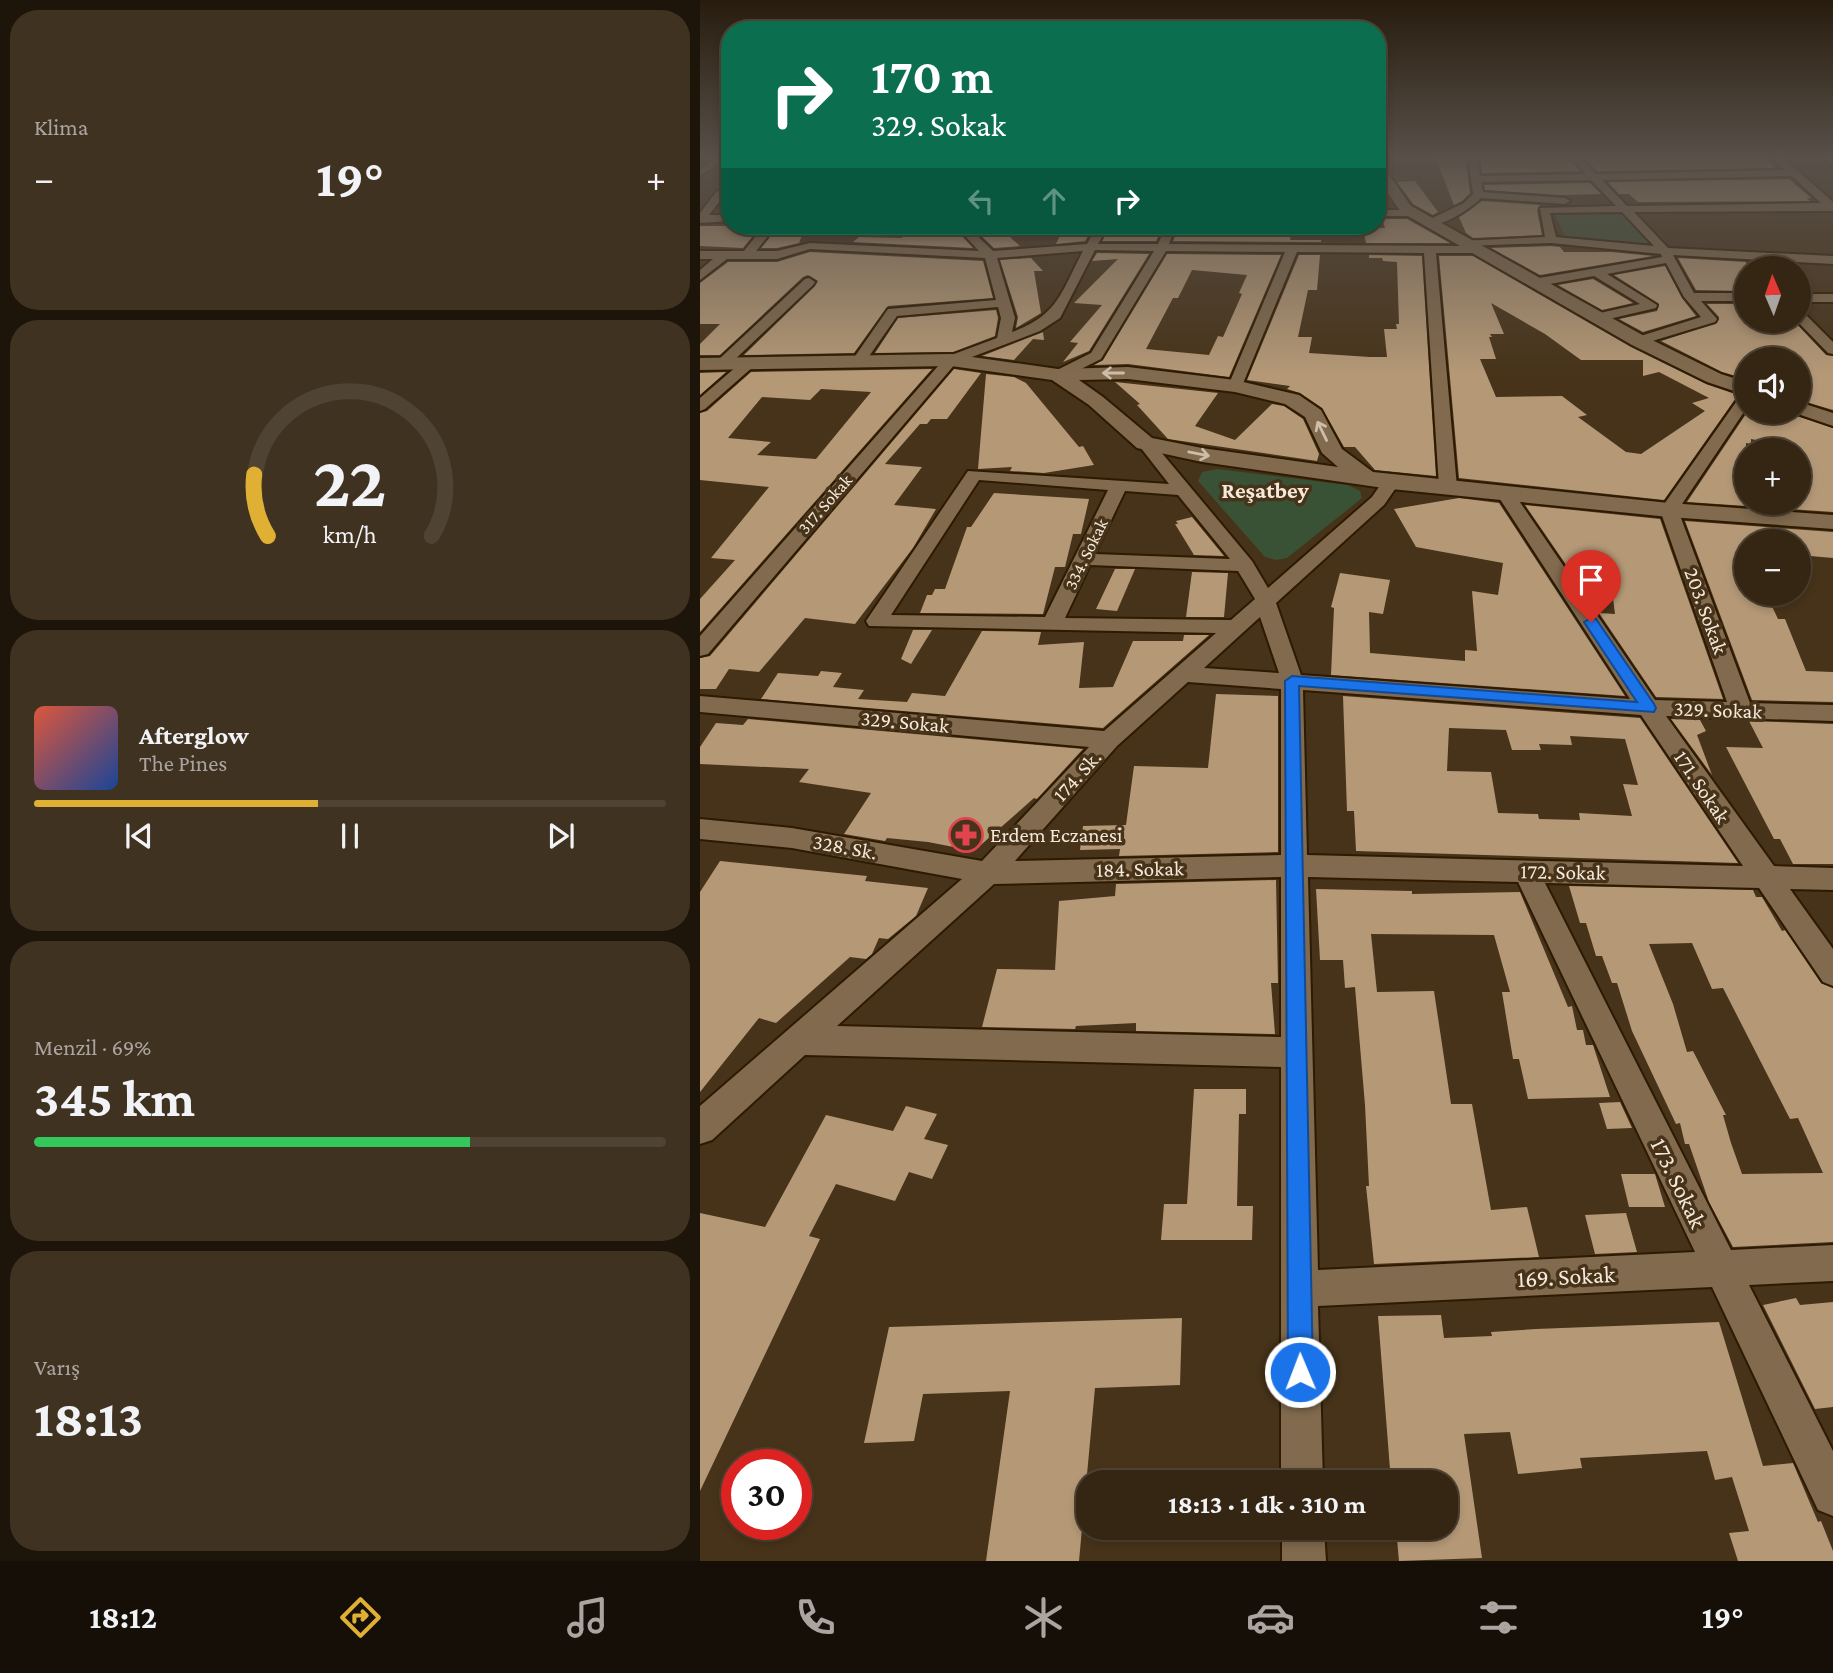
<!DOCTYPE html>
<html lang="tr">
<meta charset="utf-8">
<style>
:root{--surface:#352613;--page:#403221;--text:#f1f3f6;--muted:#aaa5a0;--line:#4f4333;--accent:#e0b034}
body{margin:0;font-family:"Crimson Pro",serif;background:var(--page);color:var(--text);height:100vh;display:flex;flex-direction:column;font-size:26px;white-space:nowrap}
*{box-sizing:border-box;margin:0}
p{font-size:23px;color:var(--muted)}
.icon{flex:none;width:38px;height:38px;fill:none;stroke:currentColor;stroke-width:2;stroke-linecap:round;stroke-linejoin:round}
.map{position:relative;flex:1;overflow:hidden}
.sheet{display:flex;flex-direction:column;gap:10px;padding:10px;background:#1d150a;width:700px}
.sheet>*{flex:none}
.guide{position:absolute;left:21px;top:21px;width:665px;height:214px;border-radius:28px;box-shadow:0 4px 10px #0003,0 0 0 2px var(--line);background:#0b6e4f;color:#fff;overflow:hidden}
.needle{width:46px;rotate:358deg}
.tools{position:absolute;left:1034px;top:256px;display:grid;gap:14px}
.tools a{display:grid;place-items:center;width:77px;height:77px;border-radius:50%;background:var(--surface);box-shadow:0 4px 10px #0003,0 0 0 2px var(--line);font-size:35px}
.speed{position:absolute;left:21px;top:1449px;display:flex;gap:14px;font-size:35px;font-weight:700;text-align:center}
.speed>*{display:grid;place-content:center;width:91px;height:91px;border-radius:50%;background:var(--surface);box-shadow:0 4px 10px #0003,0 0 0 2px var(--line);line-height:1}
.speed .limit{border:10px solid #d22;background:#fff;color:#111}
.pin{position:absolute;display:grid;place-items:center;width:60px;height:60px;color:#fff;margin:-72px -30px;border-radius:50% 50% 50% 0;rotate:-45deg;box-shadow:0 0 7px #0007}
.pin .icon{rotate:45deg}
.me{position:absolute;width:77px;margin:-38px;rotate:359deg;stroke-linejoin:round;filter:drop-shadow(0 0 5px #0008)}
.turn{display:flex;align-items:center;gap:24px;height:147px;padding:0 35px;font-size:32px}
.turn .icon{width:91px;height:91px;stroke-width:2.5}
.turn b{display:block;font-size:49px;line-height:60px}
.lanes{display:flex;align-items:center;height:66px;padding:0 35px;background:#0003;justify-content:center;gap:35px;direction:ltr}
.lanes .off{opacity:.35}
.big{font-size:52px;font-weight:700;line-height:1.1}
.sheet .tile{flex:1;display:flex;flex-direction:column;justify-content:center;gap:10px;min-width:0;padding:0 24px;border-radius:28px;background:var(--page)}
.sheet .dial{align-items:center;gap:0}
.dial svg{height:182px;overflow:visible;fill:none;stroke:var(--line);stroke-width:7;stroke-linecap:round;text-anchor:middle}
.dial text{fill:var(--text);stroke:none}
.song{display:flex;align-items:center;gap:21px}
.cover{width:84px;height:84px;border-radius:10px;background:linear-gradient(135deg,hsl(10 70% 55%),hsl(220 70% 35%))}
.played{height:7px;border-radius:4px;background:linear-gradient(90deg,var(--accent) 45%,var(--line) 45%)}
.keys{display:flex;justify-content:space-around;direction:ltr}
.heat{display:flex;justify-content:space-between;align-items:center;font-size:38px;direction:ltr}
.charge{height:10px;border-radius:5px;background:linear-gradient(90deg,#34c759 69%,var(--line) 0)}
.trip{position:absolute;left:376px;top:1470px;width:382px;height:70px;border-radius:28px;background:var(--surface);box-shadow:0 4px 10px #0003,0 0 0 2px var(--line);font-weight:700;line-height:70px;text-align:center}
.menu{display:flex;height:112px;justify-content:space-around;align-items:center;background:#150f08;color:var(--muted)}
.menu .icon{width:49px;height:49px}
.menu .active{color:var(--accent)}
.menu b{font-size:32px;color:var(--text)}
main{display:flex;flex:1;min-height:0}
.map>svg:first-child{display:block}
.green{fill:#395235}
.building{fill:#b59977;fill-rule:evenodd}
.lines{fill:none;stroke-linecap:round;stroke-linejoin:round}
.street-casing{stroke:#2d1a01;stroke-width:4}
.secondary-casing{stroke:#2d1a01;stroke-width:4}
.primary-casing{stroke:#2d1a01;stroke-width:4}
.street{fill:#816a4e;fill-rule:evenodd}
.secondary{fill:#816a4e;fill-rule:evenodd}
.primary{fill:#a96b6d;fill-rule:evenodd}
.oneway{stroke:#cdbda9}
.route{fill:#1a73e8;stroke:#114b97;stroke-width:2}
.labels{text-anchor:middle;dominant-baseline:central;stroke-width:7;stroke-linejoin:round;paint-order:stroke}
.far-street-label{font-size:18px;fill:#f6e9da;stroke:#473319}
.street-label{font-size:21px;fill:#f6e9da;stroke:#473319}
.poi-label{font-size:21px;fill:#f6e9da;stroke:#473319;text-anchor:start}
.far-district-label{font-size:23px;font-weight:bold;fill:#f6e9da;stroke:#473319}
.near-street-label{font-size:24px;fill:#f6e9da;stroke:#473319}
</style>
<main>
<section class="sheet">
<div class="tile"><p>Klima</p>
<div class="heat"><a>−</a><b class="big">19°</b><a>+</a></div>
</div>
<div class="tile dial"><svg viewBox="0 0 100 80">
<path d="M14 69A42 42 0 1 1 86 69"/>
<path d="M14 69A42 42 0 0 1 8 42" stroke="#e0b034"/>
<text x="50" y="56" font-size="32" font-weight="700">22</text>
<text x="50" y="72" font-size="11">km/h</text>
</svg></div>
<div class="tile">
<div class="song"><i class="cover"></i><div><b>Afterglow</b><p>The Pines</p></div></div>
<div class="played"></div>
<div class="keys"><svg class="icon" aria-label="previous" viewBox="0 0 24 24"><path d="M18 5L8 12l10 7zM5 5v14"/></svg><svg class="icon" aria-label="pause" viewBox="0 0 24 24"><path d="M8 5v14M16 5v14"/></svg><svg class="icon" aria-label="next" viewBox="0 0 24 24"><path d="M6 5l10 7-10 7zM19 5v14"/></svg></div>
</div>
<div class="tile"><p>Menzil · 69%</p><b class="big">345 km</b><div class="charge"></div></div>
<div class="tile"><p>Varış</p><b class="big">18:13</b></div>
</section>
<div class="map">
<svg width="1133" height="1561" viewBox="0 0 1133 1561">
<rect width="100%" height="100%" fill="#473319"/>
<g class="green">
<path d="M854,213L923,214L951,245L867,240Z"/>
<path d="M517,469L648,485L660,491L662,498L587,558L576,560L565,557L498,481L502,472Z"/>
</g>
<g class="building">
<path d="M735,156H765L770,193L762,201L754,205Z"/>
<path d="M781,156H866L880,171L782,173Z"/>
<path d="M883,156H1062L1075,168L897,171Z"/>
<path d="M1089,179L1111,198H1106L1110,201L938,202L929,194H919L908,182Z"/>
<path d="M715,181L738,212L733,215L713,204L697,182Z"/>
<path d="M890,183L901,194L860,195L785,190L784,185Z"/>
<path d="M782,201L840,205L837,210L842,235L773,238L766,233L759,217Z"/>
<path d="M682,219H707L750,243H666L663,228H685Z"/>
<path d="M0,226H61L43,248L0,246Z"/>
<path d="M79,226H106L99,243L77,248H61Z"/>
<path d="M208,226H236L237,232H258L273,248L153,242L159,237L202,238Z"/>
<path d="M300,226L312,239L320,246L294,248L275,230Z"/>
<path d="M480,226L592,227L590,240H621V242L473,241Z"/>
<path d="M445,227H463L456,241H402L408,231L442,232Z"/>
<path d="M362,231H391L385,241L356,244Z"/>
<path d="M851,246L860,247L864,252H912L953,256L840,275L791,248Z"/>
<path d="M110,252L283,261L293,298L188,306L154,353L44,355L115,286L118,281L108,275L103,277L20,355H0V344L20,324H0V283L28,262H77Z"/>
<path d="M397,253L449,254L389,351L363,362L378,343L370,342L402,305L374,303L418,259L392,261Z"/>
<path d="M467,254L581,255L529,377L428,364L394,365L403,360ZM492,270L547,275L539,293L542,294L523,337L518,336L509,355L446,349L473,298H478Z"/>
<path d="M599,255H620L617,290H608L598,337H612L609,353L670,357H687L684,329H697L696,324H699L697,262L683,261L682,258H669V255L722,256L736,476L675,470L655,447H644L622,408L600,393L587,389L590,386L547,380Z"/>
<path d="M739,256H773L931,347L1006,384L1038,395L964,500L759,478ZM791,303L845,334L881,360H943V376L959,372L1009,398L992,403L1005,411L941,454L926,452L878,417L887,415L862,396L796,397L780,359H796L789,337H792L790,334H804Z"/>
<path d="M331,258L343,271H334L341,313L316,328L318,317L300,260Z"/>
<path d="M978,258L1046,262V291L996,290Z"/>
<path d="M965,266L982,298L996,316L943,332L919,319L957,311L959,304L914,275Z"/>
<path d="M893,279L933,303L902,310L858,285Z"/>
<path d="M1046,304V320H1093L1126,355L1133,356V410L1099,400V359H1046V379L1022,372L961,341L1017,323L1019,317L1007,304Z"/>
<path d="M296,310L298,318L295,336L253,352L175,353L198,318Z"/>
<path d="M343,332L344,340L333,339L314,360L282,356Z"/>
<path d="M232,369L0,632V599L35,560L11,558L69,487L0,480V413L7,411L51,372ZM121,389L171,392L116,459L57,455L71,442L28,438L62,397L110,400Z"/>
<path d="M254,369L281,373L247,419H231L227,424H220L185,464L222,467L194,505L236,509L213,548L155,624L105,618L59,672L29,669L16,689H0V658L10,656Z"/>
<path d="M26,372L0,395V373Z"/>
<path d="M286,374L314,377L326,383L379,447L383,446L394,465L344,473L310,471L312,467L278,469Z"/>
<path d="M415,382L518,393L495,426L535,440L572,404L584,406L603,419L619,454L617,461L468,439L437,405L440,404Z"/>
<path d="M1048,411H1090L1091,414L1133,428V512L987,502ZM1051,439L1099,448V502H1046V443L1051,444Z"/>
<path d="M294,493L389,499L381,534H373L365,567H355L343,614L220,613L227,595H232L235,589H245L267,527H271Z"/>
<path d="M759,498L799,503L925,696L631,675L634,608L631,607L640,573L690,580L683,614L669,612L670,653L765,661V650L777,651L772,591L798,595L803,563L716,547L694,509Z"/>
<path d="M825,505L960,519L1023,699L956,697L899,613L915,614L910,575L871,572Z"/>
<path d="M492,517L524,556L494,555L475,524H478L476,521Z"/>
<path d="M985,521L1133,532V558L1099,555V541H1046V593H1052L1057,601L1070,602L1078,619H1085L1106,671L1133,672V702L1052,700Z"/>
<path d="M415,569H435L417,611L396,609Z"/>
<path d="M492,572L528,573L524,617H486Z"/>
<path d="M213,630H232L211,664L201,659Z"/>
<path d="M282,631L341,632L338,645L384,642L379,688L413,687L433,641H483L484,635H509L403,728L61,699L78,673L118,676L121,671L142,673L133,687L164,690L158,699L207,702L212,693L245,696Z"/>
<path d="M516,694L578,696V852L419,856L420,849L380,850L383,826L426,825L434,766L508,768Z"/>
<path d="M643,696L940,718L1038,863L656,851L654,811H647ZM749,728L806,730L812,750H841L839,744L872,745L870,736L925,739L938,785L923,784L932,816L879,813L880,820L839,819L838,814L798,813L791,772L747,771Z"/>
<path d="M48,719L383,749L337,799L334,798L274,851L228,842L187,838L185,841L144,834L171,793L99,782L109,769L0,764V747L16,723L43,725Z"/>
<path d="M971,719L1000,720L1006,731L997,735L1012,775Z"/>
<path d="M1049,721L1133,724V864H1093L1080,839H1074L1026,747L1063,748Z"/>
<path d="M20,861L167,876L165,881L228,888L216,916L188,939L179,938L172,954L166,959L150,957L76,1023L59,1018L0,1092V892Z"/>
<path d="M576,880L578,983H571L575,1034L436,1031V1023L376,1026L375,1029L282,1027L297,969L355,970L359,901L415,896L416,884Z"/>
<path d="M869,886L1053,890L1056,897H1062L1082,931L1085,930L1121,983L1133,988V1242L1033,1247L1009,1202L989,1144H985L980,1123L976,1124L932,1031L917,983H912L902,956H896L886,923H880ZM992,943L1012,989L1023,988L1090,1119L1098,1118L1123,1173L1042,1174L1031,1143L1023,1115H1026L993,1051L987,1052L973,1004L949,944Z"/>
<path d="M616,889L712,891V894L820,892L868,1007L872,1006L877,1030H883L886,1045H893L910,1097L828,1099L819,1059H813L802,992H810L794,935L671,934L677,992L734,991L751,1104H772L791,1210L827,1207L839,1257L674,1264L666,1186H669L665,1105L655,987L645,988L643,960H620Z"/>
<path d="M494,1089H546V1114H539L537,1206H553L552,1240H461L464,1204H487Z"/>
<path d="M920,1102L932,1128L907,1129L899,1103Z"/>
<path d="M206,1106L237,1114L224,1139L248,1145L232,1179L209,1172L195,1201L136,1184L109,1236L120,1239L0,1491V1213L65,1227L126,1115L193,1131Z"/>
<path d="M921,1174H955L965,1207H929Z"/>
<path d="M926,1213L937,1252L895,1254L885,1215Z"/>
<path d="M1096,1298L1100,1305L1133,1302V1407L1115,1409L1063,1305Z"/>
<path d="M741,1315L744,1338L792,1336L791,1332L836,1329L1019,1322L1063,1466L1093,1463L1118,1522L1121,1521L1133,1551V1561H1038L1029,1533L1049,1531L1032,1477L1015,1480L1007,1451L880,1458L882,1468L818,1474L810,1432L764,1434L782,1558L699,1561L696,1528H746V1482H691L678,1316Z"/>
<path d="M482,1318L480,1385L395,1388L379,1561H286L310,1391L223,1394L214,1441L164,1443L189,1327Z"/>
</g>
<g class="lines">
<g class="street-casing">
<g id="street">
<path d="M18,156H29L0,176V169Z"/>
<path d="M768,156H778L780,176L886,174L869,156H879L896,174L1085,170L1070,156H1081L1133,202V211L934,212L968,248L1133,256V264L973,255L994,293H1046V301H1001L1017,319L1015,322L939,345L932,341L934,338L1001,317L984,297L966,263L907,274L957,305L956,308L896,322L889,318L891,315L940,304L894,276L833,287L827,283L833,279L962,257L961,254L851,243L764,246L776,247L782,250L776,253H736L757,487L748,492L739,487L724,253L597,252L542,386L535,390L528,386L585,252L466,251L401,359L363,378H353L351,375L353,372L391,353L454,251L395,250L360,318L340,331L256,363L8,654L0,656V636L246,357L297,338L301,318L298,307L197,316L163,365L158,366L151,362L188,309L296,300L285,258L110,249L77,259H27L0,280V270L13,259H0V251H44L64,226H76L56,251H77L110,243L279,251L256,226H267L293,251L387,244L397,226H408L398,244H458L466,226H476L469,244L763,246L757,243L759,241L845,237L840,208L916,206L891,180L781,182L783,192L865,198L870,201L865,204L781,198C769,210 743,227 726,225V221L764,203L773,194ZM1092,176L1121,203L927,206L902,180ZM922,212L954,246L856,237L850,213ZM383,251C361,292 359,315 312,332L315,318L297,258Z"/>
<path d="M17,191L26,193L9,215H30V221L0,223V213Z"/>
<path d="M677,210H714L719,213L714,216H677Z"/>
<path d="M109,278L115,282L113,285L27,367H17L15,364L17,361L105,279Z"/>
<rect x="1099" y="294" width="34" height="8"/>
<path d="M1099,312L1104,313L1133,342V354L1128,353L1096,320H1099Z"/>
<path d="M49,359L56,363L54,366L5,409L0,411V398L44,360Z"/>
<path d="M1046,393V409L978,510L1050,703L1133,705V721L966,716L1074,866L1133,868V890L1090,889L1133,949V986L1123,982L1059,888L845,883L1031,1250L1133,1245V1281L1049,1285L1133,1451V1516L1118,1510L1012,1287L618,1306L623,1482H581V1067L105,1055L12,1140L0,1144V1106L262,879L92,848L0,839V819L92,828L282,861L389,747L0,712V696L404,731L516,633L169,626L166,621L268,471L469,484L437,443L445,438L451,440L552,561L568,588L672,497L685,478H697L700,482L684,505L576,603L601,675L930,699L796,493L799,489H811L955,700L1027,702L960,510L1041,395ZM279,480L408,490L345,617L191,615ZM425,491L478,495L530,559L395,554ZM390,565L538,571L555,599L531,620L365,618ZM560,617L579,673L504,668ZM488,682L581,689V855L315,861L417,746ZM603,690L941,715L1043,866L607,855ZM581,877V1037L137,1026L294,884ZM608,877L818,882L995,1252L618,1270Z"/>
<path d="M582,1528H624L626,1561H582Z"/>
</g>
</g>
<g class="secondary-casing">
<g id="secondary">
<path d="M677,164L682,165L711,206L946,337L1021,374L1046,382V395L1007,382L932,345L701,212L677,178Z"/>
<path d="M251,354L358,369L428,367L535,380L599,395L621,410L642,449L673,472L969,503L1133,515V529L969,517L691,489L502,462L437,448L389,405L352,380L251,366L0,370V358ZM428,379L535,392L585,404L605,417L622,453L638,467L502,448L452,438L403,397L379,380Z"/>
<path d="M1099,402L1133,413V426L1092,412L1099,411Z"/>
</g>
</g>
<g class="primary-casing">
<path id="primary" d="M1119,156H1133V166Z"/>
</g>
<use href="#street" class="street"/>
<use href="#secondary" class="secondary"/>
<use href="#primary" class="primary"/>
</g>
<defs><path id="oneway-shaft" d="M-6 0H5M1.5-3L5.5 0L1.5 3" fill="none" stroke-width="1.6" stroke-linecap="round" stroke-linejoin="round" transform="scale(1.75)"/></defs>
<g class="oneway">
<use href="#oneway-shaft" transform="translate(413 373) rotate(180)"/>
<use href="#oneway-shaft" transform="translate(622 431) rotate(-116)"/>
<use href="#oneway-shaft" transform="translate(499 454) rotate(11)"/>
</g>
<linearGradient id="sky" x2="0" y2="1"><stop stop-color="#271c0e"/><stop offset="0.42" stop-color="#585049"/><stop offset="1" stop-color="#585049" stop-opacity="0"/></linearGradient>
<rect width="1133" height="375" fill="url(#sky)"/>
<path class="route" d="M891,618L896,619L954,704L956,708L954,712L599,686L613,1372L609,1381L600,1384L591,1381L588,1372L585,681L592,676L937,702L884,622Z"/>
<defs>
<g id="pharmacy-ring" transform="scale(1.75)"><circle r="9.5" fill="#473319" stroke="#e0444e" stroke-width="1.5"/><path d="M-2-6h4v4h4v4h-4v4h-4v-4h-4v-4h4Z" fill="#e0444e"/></g>
</defs>
<g fill-rule="evenodd">
<use href="#pharmacy-ring" x="266" y="835"/>
</g>
<g class="labels">
<g class="far-street-label">
<text transform="translate(125 504) rotate(-49)">317. Sokak</text>
<text transform="translate(386 554) rotate(-64)">334. Sokak</text>
</g>
<g class="street-label">
<text transform="translate(1006 611) rotate(70)">203. Sokak</text>
<text transform="translate(1018 710) rotate(2)">329. Sokak</text>
<text transform="translate(205 722) rotate(5)">329. Sokak</text>
<text transform="translate(377 776) rotate(-48)">174. Sk.</text>
<text transform="translate(1002 787) rotate(56)">171. Sokak</text>
<text transform="translate(145 847) rotate(10)">328. Sk.</text>
<text transform="translate(440 869) rotate(-1)">184. Sokak</text>
<text transform="translate(863 872) rotate(1)">172. Sokak</text>
</g>
<g class="poi-label">
<text x="290" y="835">Erdem Eczanesi</text>
</g>
<g class="far-district-label">
<text x="565" y="490">Reşatbey</text>
</g>
<g class="near-street-label">
<text transform="translate(979 1183) rotate(64)">173. Sokak</text>
<text transform="translate(866 1276) rotate(-3)">169. Sokak</text>
</g>
</g>
</svg>
<div class="tools">
<a><svg class="needle" viewBox="-14 -14 28 28"><path d="M0-13l5 13h-10z" fill="#e53935"/><path d="M0 13l5-13h-10z" fill="#aaa5a0"/></svg></a>
<a><svg class="icon" aria-label="sound" viewBox="0 0 24 24"><path d="M4 9h4l5-4v14l-5-4H4zM17 9q2 3 0 6"/></svg></a>
<a>+</a>
<a>−</a>
</div>
<div class="speed"><div class="limit">30</div></div>
<div class="pin" style="left:891px;top:622px;background:#d93025"><svg class="icon" aria-label="arrive" viewBox="0 0 24 24"><path d="M6 21V4h12l-3 4 3 4H6"/></svg></div>
<svg class="me" style="left:600px;top:1372px" viewBox="-20 -20 40 40"><circle r="17" fill="#1a73e8" stroke="#fff" stroke-width="3"/><path d="M0-11L8 9 0 5-8 9z" fill="#fff"/></svg>
<div class="trip">18:13 · 1 dk · 310 m</div>
<div class="guide">
<div class="turn"><svg class="icon" aria-label="right" viewBox="0 0 24 24"><path d="M7 20v-9h11M14 6l5 5-5 5"/></svg><div><b>170 m</b>329. Sokak</div></div>
<div class="lanes"><svg class="icon off" aria-label="left" viewBox="0 0 24 24"><path d="M17 20v-9H6M10 6l-5 5 5 5"/></svg><svg class="icon off" aria-label="ahead" viewBox="0 0 24 24"><path d="M12 20V5M6 11l6-6 6 6"/></svg><svg class="icon" aria-label="right" viewBox="0 0 24 24"><path d="M7 20v-9h11M14 6l5 5-5 5"/></svg></div>
</div>
</div>
</main>
<nav class="menu">
<b>18:12</b>
<svg class="icon active" aria-label="directions" viewBox="0 0 24 24"><path d="M12 3l9 9-9 9-9-9zM9 14v-3h6M13 9l2 2-2 2"/></svg>
<svg class="icon" aria-label="music" viewBox="0 0 24 24"><path d="M9 18V5l10-2v13"/><circle cx="6" cy="18" r="3"/><circle cx="16" cy="16" r="3"/></svg>
<svg class="icon" aria-label="phone" viewBox="0 0 24 24"><path d="M5 4h4l2 5-3 2q2 4 5 5l2-3 5 2v4C11 20 4 13 5 4z"/></svg>
<svg class="icon" aria-label="climate" viewBox="0 0 24 24"><path d="M12 3v18M4 7l16 10M4 17L20 7"/></svg>
<svg class="icon" aria-label="car" viewBox="0 0 24 24"><path d="M5 17H2v-5l4-1 3-4h7l3 4 3 1v5h-3M9 17h6M6 11h13"/><circle cx="7" cy="17" r="2"/><circle cx="17" cy="17" r="2"/></svg>
<svg class="icon" aria-label="filters" viewBox="0 0 24 24"><path d="M4 7h16M4 17h16"/><circle cx="9" cy="7" r="2"/><circle cx="15" cy="17" r="2"/></svg>
<b>19°</b>
</nav>
